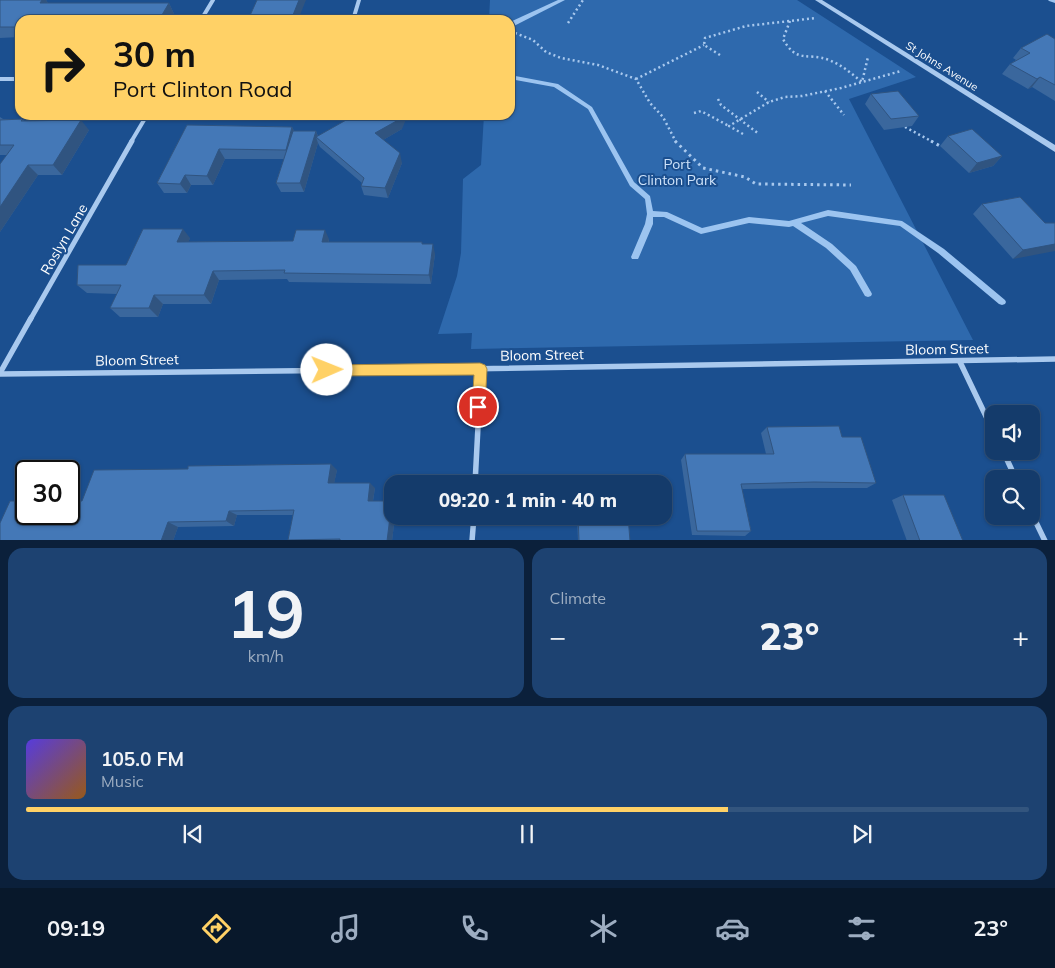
<!DOCTYPE html>
<meta charset="utf-8">
<style>
:root{--surface:#143b6b;--page:#1d4271;--text:#f1f3f6;--muted:#9dadc1;--line:#33557e;--accent:#ffd166}
body{margin:0;font-family:Mulish,sans-serif;background:var(--page);color:var(--text);height:100vh;display:flex;flex-direction:column;font-size:19px;white-space:nowrap}
*{box-sizing:border-box;margin:0}
p{font-size:16px;color:var(--muted)}
.icon{flex:none;width:28px;height:28px;fill:none;stroke:currentColor;stroke-width:2;stroke-linecap:round;stroke-linejoin:round}
.map{position:relative;height:540px;overflow:hidden}
.side{display:flex;flex-direction:column;gap:8px;padding:8px;background:#0b203b;flex:1}
.side>*{flex:none}
.top-card{position:absolute;left:15px;top:15px;width:500px;height:105px;border-radius:15px;box-shadow:0 1px 4px #0004,0 0 0 1px var(--line);background:#ffd166;color:#111;overflow:hidden}
.controls{position:absolute;left:985px;top:405px;display:grid;gap:10px}
.controls a{display:grid;place-items:center;width:55px;height:55px;border-radius:10px;background:var(--surface);box-shadow:0 1px 4px #0004,0 0 0 1px var(--line);font-size:25px}
.speed{position:absolute;left:15px;top:460px;display:flex;gap:10px;font-size:25px;font-weight:700;text-align:center}
.speed>*{display:grid;place-content:center;width:65px;height:65px;border-radius:50%;background:var(--surface);box-shadow:0 1px 4px #0004,0 0 0 1px var(--line);line-height:1}
.speed .limit{border:2px solid #111;border-radius:8px;background:#fff;color:#111}
.pin{position:absolute;display:grid;place-items:center;width:42px;height:42px;color:#fff;margin:-21px;border:2px solid #fff;border-radius:50%;box-shadow:0 1px 5px #0007}
.me{position:absolute;width:55px;margin:-28px;rotate:89deg;stroke-linejoin:round;filter:drop-shadow(0 0 4px #0008)}
.turn{display:flex;align-items:center;gap:18px;height:105px;padding:0 15px;font-size:22px}
.turn .icon{width:65px;height:65px;stroke-width:2.5}
.turn b{display:block;font-size:35px;line-height:42px}
.big{font-size:38px;font-weight:800;line-height:1.1}
.side .card{flex:1;display:flex;flex-direction:column;justify-content:center;gap:8px;min-width:0;padding:0 18px;border-radius:15px;background:var(--page)}
.side .dial{align-items:center;gap:0}
.dial b{font-size:65px;line-height:1}
.song{display:flex;align-items:center;gap:15px}
.cover{width:60px;height:60px;border-radius:8px;background:linear-gradient(135deg,hsl(250 70% 55%),hsl(30 70% 35%))}
.played{height:5px;border-radius:2px;background:linear-gradient(90deg,var(--accent) 70%,var(--line) 70%)}
.keys{display:flex;justify-content:space-around;direction:ltr}
.heat{display:flex;justify-content:space-between;align-items:center;font-size:28px;direction:ltr}
.side .tiles{flex:1;display:grid;gap:8px;grid-template-columns:1fr 1fr}
.card:last-child{grid-column:span 2}
.trip{position:absolute;left:384px;top:475px;width:288px;height:50px;border-radius:15px;background:var(--surface);box-shadow:0 1px 4px #0004,0 0 0 1px var(--line);font-weight:800;line-height:50px;text-align:center}
.dock{display:flex;height:80px;justify-content:space-around;align-items:center;background:#08182b;color:var(--muted)}
.dock .icon{width:35px;height:35px}
.dock .on{color:var(--accent)}
.dock b{font-size:22px;color:var(--text)}
.map>svg:first-child{display:block}
.green{fill:#2e69ad}
.lines{fill:none;stroke-linecap:round;stroke-linejoin:round}
.stream{fill:#9cc4f0;fill-rule:evenodd}
.path-far1{stroke:#a9c9ee;stroke-width:2.5;stroke-dasharray:2 3;stroke-linecap:butt}
.path{stroke:#a9c9ee;stroke-width:3;stroke-dasharray:2.5 4;stroke-linecap:butt}
.minor-far2{stroke:#a9c9ee;stroke-width:4}
.minor-far1{stroke:#a9c9ee;stroke-width:5}
.minor{stroke:#a9c9ee;stroke-width:5.5}
.tertiary{fill:#a9c9ee;fill-rule:evenodd}
.wall{fill:#3a679d}
.shaded-wall{fill:#305480}
.building{fill:#4478b7;stroke:#305480}
.route{fill:#ffd166;stroke:#a68842}
.labels{text-anchor:middle;dominant-baseline:central;stroke-width:4;stroke-linejoin:round;paint-order:stroke}
.far-street-label{font-size:11px;fill:#fff;stroke:#1b4f8f}
.park-label{font-size:14px;fill:#cfe3fa;stroke:#1b4f8f}
.street-label{font-size:14px;fill:#fff;stroke:#1b4f8f}
</style>
<div class="map">
<svg width="1055" height="541" viewBox="0 0 1055 541">
<rect width="100%" height="100%" fill="#1b4f8f"/>
<path class="green" d="M490,0H797L916,77L849,99L973,340L471,349L472,333L438,334L457,276L461,253L463,179L481,165L484,115H510V20H489Z"/>
<g class="lines">
<g class="stream">
<path d="M558,0H565L510,28V22Z"/>
<path d="M1048,0H1055V3L1049,1Z"/>
<path d="M510,75L558,84L592,107L634,182L650,196L653,211L667,212L702,228L749,217L789,221L828,210L902,221L944,249L1005,300L1006,302L1005,304L1002,305L999,304L938,253L900,226L828,216L801,223L832,244L856,266L871,292L872,294L871,296L868,297L865,296L850,270L826,248L793,226L789,227L749,223L701,234L664,217H653V224L639,257L638,259H632L631,257L645,224L647,214L645,199L630,186L588,109L554,87L510,79Z"/>
</g>
<g class="path-far1">
<path d="M790,21L783,39C797,64 807,52 829,60C842,65 852,74 862,82L868,57"/>
<path d="M568,23L583,0"/>
<path d="M515,33L533,40L546,52L561,58L598,65L636,79L650,103L663,117L676,142"/>
<path d="M720,55L704,45L705,38L746,26L816,18"/>
<path d="M636,79L704,45"/>
<path d="M825,91L844,115"/>
<path d="M757,92L769,102"/>
<path d="M718,99L721,105L759,134"/>
<path d="M694,113L701,111L729,126"/>
<path d="M905,127L933,142"/>
<path d="M743,134L729,126L769,102L785,97L802,96L841,88L901,71"/>
</g>
<g class="path">
<path d="M675,141L703,168L745,177L756,184L851,185"/>
<path d="M931,141L940,146"/>
</g>
<g class="minor-far2">
<path d="M201,20L213,0"/>
<path d="M353,20L359,0"/>
<path d="M0,79H20"/>
<path d="M131,142L147,115"/>
</g>
<path class="minor-far1" d="M30,320L132,141"/>
<g class="minor">
<path d="M960,362L994,433"/>
<path d="M0,373L31,318"/>
<path d="M0,374L461,369L1055,359"/>
<path d="M1003,451L1016,479"/>
<path d="M475,484L481,369"/>
<path d="M1031,512L1045,541"/>
<path d="M472,541L474,516"/>
</g>
<path class="tertiary" d="M815,0H822L1055,145V152Z"/>
</g>
<g class="wall">
<path d="M0,0H46L48,3H169L174,14L171,20H20V37L0,38Z"/>
<path d="M1055,39V101L1032,87L1028,89L1002,74L1010,64L1016,60L1013,58L1021,48Z"/>
<path d="M871,94L919,116L912,126L884,130L865,104Z"/>
<path d="M0,117L3,119H23L24,121L89,130L62,175H38L0,232V164L7,155H0Z"/>
<path d="M187,125L292,127L294,131H316L318,136L402,129L383,140L402,163L388,198L364,195L361,186L362,183L320,147L318,143L304,192H281L276,183L284,159H225L213,185H191L187,193H164L157,183Z"/>
<path d="M948,136L1002,156L993,166L969,173L940,146Z"/>
<path d="M982,204L1045,223H1055L1013,259L973,214Z"/>
<path d="M190,238L188,242L293,241L329,239V242L422,244L435,254L431,284L289,282L287,279L219,280L211,304H163L158,317H120L110,308L117,294L87,293L77,285Z"/>
<path d="M767,427L842,437L876,483L867,488H807L742,489L751,531L745,536L692,535L681,460L685,454H766L761,433Z"/>
<path d="M337,470L334,483L375,488L373,501L392,516H395L392,541H288L293,515H237L234,526L178,527L173,541H0L82,501Z"/>
<path d="M903,495L963,541H907L892,500Z"/>
<path d="M577,516H628L630,541H578Z"/>
</g>
<g class="shaded-wall">
<path d="M33,0H46L51,8Z"/>
<path d="M299,0H306L298,20H291Z"/>
<path d="M169,3L174,14L171,20H159Z"/>
<path d="M1040,77L1032,87L1028,89L1037,79Z"/>
<path d="M402,115H408L402,129L378,143L375,133Z"/>
<path d="M81,120L89,130L62,175L53,165Z"/>
<path d="M292,127L297,137L290,159L286,150Z"/>
<path d="M316,131L319,140L316,137L318,143L304,192L300,183Z"/>
<path d="M219,149L225,159L213,185L207,176Z"/>
<path d="M400,153L402,163L388,198L385,188Z"/>
<path d="M1002,156L993,166L969,173L977,163Z"/>
<path d="M28,165L38,175L0,232V207Z"/>
<path d="M185,175L191,185L187,193L180,184Z"/>
<path d="M183,229L190,238L185,251L177,242Z"/>
<path d="M325,230L329,239L327,251L322,242Z"/>
<path d="M433,244L435,254L431,284L429,275Z"/>
<path d="M1055,244V251L1013,259L1023,250Z"/>
<path d="M213,271L219,280L211,304L204,295Z"/>
<path d="M154,295L163,304L158,317L149,308Z"/>
<path d="M331,464L337,470L333,489L328,483Z"/>
<path d="M370,483L375,488L372,506L368,501Z"/>
<path d="M392,503V516H395L392,541H387Z"/>
<path d="M229,511L237,515L234,526L226,521Z"/>
<path d="M168,522L178,527L173,541H161Z"/>
</g>
<g class="building">
<path d="M0,0H42L40,3H169L159,20H20V27H0Z"/>
<path d="M257,0H299L291,20H248Z"/>
<path d="M1047,34L1055,39V85L1040,77L1037,79L1010,64L1030,53L1021,48Z"/>
<path d="M898,91L919,116L891,119L871,94Z"/>
<path d="M355,115H402L400,119L375,133L400,153L385,188L361,186L364,178L316,137Z"/>
<path d="M23,119L21,121L81,120L53,165H28L0,207V164L14,145H0V120Z"/>
<path d="M187,125L292,127L286,150L219,149L207,176L185,175L180,184L157,183Z"/>
<path d="M972,129L1002,156L977,163L948,136Z"/>
<path d="M293,131H316L300,183H276Z"/>
<path d="M1020,197L1045,223H1055V244L1023,250L982,204Z"/>
<path d="M143,229H183L177,242L293,241L296,230H325L322,242H422V244H433L429,275L284,273L285,270L213,271L204,295H154L149,308H110L121,285H77L78,265H126Z"/>
<path d="M839,426L842,437H861L876,483L814,482L741,484L751,531H697L685,454H774L767,427Z"/>
<path d="M331,464L328,483H370L368,501H392L387,541H340V539L288,540L294,510L229,511L226,521L168,522L161,541H0V523L10,501H26V514H69V501H82L94,470L188,469V466Z"/>
<path d="M903,495H944L963,541H920Z"/>
<path d="M578,516H628L630,541H579Z"/>
</g>
<path class="route" d="M480,363L485,365L487,369L485,407L483,412L478,414L474,412L472,407L474,375L327,376L322,375L321,370L322,366L327,365Z"/>
<g class="labels">
<g class="far-street-label">
<text transform="translate(942 66) rotate(32)">St Johns Avenue</text>
</g>
<g class="park-label">
<text x="677" y="164">Port<tspan x="677" dy="16">Clinton Park</tspan></text>
</g>
<g class="street-label">
<text transform="translate(64 239) rotate(-60)">Roslyn Lane</text>
<text transform="translate(947 349) rotate(-1)">Bloom Street</text>
<text transform="translate(542 355) rotate(-1)">Bloom Street</text>
<text transform="translate(137 360) rotate(-1)">Bloom Street</text>
</g>
</g>
</svg>
<div class="controls">
<a><svg class="icon" aria-label="sound" viewBox="0 0 24 24"><path d="M4 9h4l5-4v14l-5-4H4zM17 9q2 3 0 6"/></svg></a>
<a><svg class="icon" aria-label="search" viewBox="0 0 24 24"><circle cx="10" cy="10" r="6"/><path d="M15 15l6 6"/></svg></a>
</div>
<div class="speed"><div class="limit">30</div></div>
<div class="pin" style="left:478px;top:407px;background:#d93025"><svg class="icon" aria-label="arrive" viewBox="0 0 24 24"><path d="M6 21V4h12l-3 4 3 4H6"/></svg></div>
<svg class="me" style="left:327px;top:370px" viewBox="-20 -20 40 40"><circle r="19" fill="#fff"/><path d="M0-13L10 11 0 6-10 11z" fill="#ffd166"/></svg>
<div class="trip">09:20 · 1 min · 40 m</div>
<div class="top-card">
<div class="turn"><svg class="icon" aria-label="right" viewBox="0 0 24 24"><path d="M7 20v-9h11M14 6l5 5-5 5"/></svg><div><b>30 m</b>Port Clinton Road</div></div>
</div>
</div>
<section class="side">
<div class="tiles">
<div class="card dial"><b>19</b><p>km/h</p></div>
<div class="card"><p>Climate</p>
<div class="heat"><a>−</a><b class="big">23°</b><a>+</a></div>
</div>
<div class="card">
<div class="song"><i class="cover"></i><div><b>105.0 FM</b><p>Music</p></div></div>
<div class="played"></div>
<div class="keys"><svg class="icon" aria-label="previous" viewBox="0 0 24 24"><path d="M18 5L8 12l10 7zM5 5v14"/></svg><svg class="icon" aria-label="pause" viewBox="0 0 24 24"><path d="M8 5v14M16 5v14"/></svg><svg class="icon" aria-label="next" viewBox="0 0 24 24"><path d="M6 5l10 7-10 7zM19 5v14"/></svg></div>
</div>
</div>
</section>
<nav class="dock">
<b>09:19</b>
<svg class="icon on" aria-label="directions" viewBox="0 0 24 24"><path d="M12 3l9 9-9 9-9-9zM9 14v-3h6M13 9l2 2-2 2"/></svg>
<svg class="icon" aria-label="music" viewBox="0 0 24 24"><path d="M9 18V5l10-2v13"/><circle cx="6" cy="18" r="3"/><circle cx="16" cy="16" r="3"/></svg>
<svg class="icon" aria-label="phone" viewBox="0 0 24 24"><path d="M5 4h4l2 5-3 2q2 4 5 5l2-3 5 2v4C11 20 4 13 5 4z"/></svg>
<svg class="icon" aria-label="climate" viewBox="0 0 24 24"><path d="M12 3v18M4 7l16 10M4 17L20 7"/></svg>
<svg class="icon" aria-label="car" viewBox="0 0 24 24"><path d="M5 17H2v-5l4-1 3-4h7l3 4 3 1v5h-3M9 17h6M6 11h13"/><circle cx="7" cy="17" r="2"/><circle cx="17" cy="17" r="2"/></svg>
<svg class="icon" aria-label="filters" viewBox="0 0 24 24"><path d="M4 7h16M4 17h16"/><circle cx="9" cy="7" r="2"/><circle cx="15" cy="17" r="2"/></svg>
<b>23°</b>
</nav>
